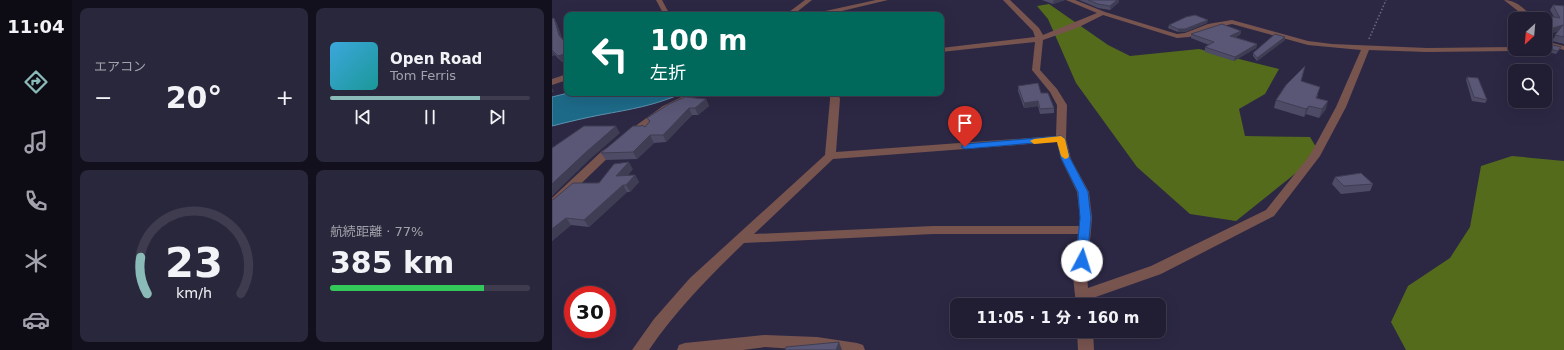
<!DOCTYPE html>
<html lang="ja">
<meta charset="utf-8">
<style>
:root{--surface:#211e33;--page:#29273b;--text:#f1f3f6;--muted:#a2a2ac;--line:#3e3c4e;--accent:#8bbbb9}
body{margin:0;font-family:"DejaVu Sans","Noto Sans JP",sans-serif;background:var(--page);color:var(--text);height:100vh;display:flex;flex-direction:column;font-size:15px;white-space:nowrap}
*{box-sizing:border-box;margin:0}
p{font-size:13px;color:var(--muted)}
.icon{flex:none;width:22px;height:22px;fill:none;stroke:currentColor;stroke-width:2;stroke-linecap:round;stroke-linejoin:round}
.map{position:relative;flex:1;overflow:hidden}
.panel{display:flex;flex-direction:column;gap:8px;padding:8px;background:#12101c;width:480px}
.panel>*{flex:none}
.hud{position:absolute;left:12px;top:12px;width:380px;height:84px;border-radius:8px;box-shadow:0 4px 16px #0002,0 0 0 1px var(--line);background:#00695c;color:#fff;overflow:hidden}
.needle{width:26px;rotate:206deg}
.fabs{position:absolute;left:956px;top:12px;display:grid;gap:8px}
.fabs a{display:grid;place-items:center;width:44px;height:44px;border-radius:8px;background:var(--surface);box-shadow:0 4px 16px #0002,0 0 0 1px var(--line);font-size:20px}
.speed{position:absolute;left:12px;top:286px;display:flex;gap:8px;font-size:20px;font-weight:700;text-align:center}
.speed>*{display:grid;place-content:center;width:52px;height:52px;border-radius:50%;background:var(--surface);box-shadow:0 4px 16px #0002,0 0 0 1px var(--line);line-height:1}
.speed .limit{border:6px solid #d22;background:#fff;color:#111}
.pin{position:absolute;display:grid;place-items:center;width:34px;height:34px;color:#fff;margin:-41px -17px;border-radius:50% 50% 50% 0;rotate:-45deg;box-shadow:0 0 4px #0007}
.pin .icon{rotate:45deg}
.me{position:absolute;width:44px;margin:-22px;rotate:5deg;stroke-linejoin:round;filter:drop-shadow(0 0 3px #0008)}
.turn{display:flex;align-items:center;gap:14px;height:84px;padding:0 20px;font-size:18px}
.turn .icon{width:52px;height:52px;stroke-width:2.5}
.turn b{display:block;font-size:28px;line-height:34px}
.big{font-size:30px;font-weight:800;line-height:1.1}
.panel .widget{flex:1;display:flex;flex-direction:column;justify-content:center;gap:6px;min-width:0;padding:0 14px;border-radius:8px;background:var(--page)}
.panel .dial{align-items:center;gap:0}
.dial svg{height:104px;overflow:visible;fill:none;stroke:var(--line);stroke-width:7;stroke-linecap:round;text-anchor:middle}
.dial text{fill:var(--text);stroke:none}
.song{display:flex;align-items:center;gap:12px}
.cover{width:48px;height:48px;border-radius:6px;background:linear-gradient(135deg,hsl(200 70% 55%),hsl(180 70% 35%))}
.played{height:4px;border-radius:2px;background:linear-gradient(90deg,var(--accent) 75%,var(--line) 75%)}
.keys{display:flex;justify-content:space-around;direction:ltr}
.heat{display:flex;justify-content:space-between;align-items:center;font-size:22px;direction:ltr}
.charge{height:6px;border-radius:3px;background:linear-gradient(90deg,#34c759 77%,var(--line) 0)}
.panel .tiles{flex:1;display:grid;gap:8px;grid-template-columns:repeat(2,1fr)}
.trip{position:absolute;left:398px;top:298px;width:216px;height:40px;border-radius:8px;background:var(--surface);box-shadow:0 4px 16px #0002,0 0 0 1px var(--line);font-weight:800;line-height:40px;text-align:center}
main{display:flex;flex:1;min-height:0}
.tab-bar{display:flex;flex-direction:column;width:72px;justify-content:space-around;align-items:center;background:#0d0c14;color:var(--muted)}
.tab-bar .icon{width:28px;height:28px}
.tab-bar .selected{color:var(--accent)}
.tab-bar b{font-size:18px;color:var(--text)}
.map>svg:first-child{display:block}
.forest{fill:#546b1c}
.water{fill:#1d6a88;stroke:#5c91ab}
.lines{fill:none;stroke-linecap:round;stroke-linejoin:round}
.path{stroke:#6d6a81;stroke-width:1.5;stroke-dasharray:1.5 2;stroke-linecap:butt}
.minor{fill:#78544f;fill-rule:evenodd}
.wall{fill:#4d4b65}
.shaded-wall{fill:#3f3d53}
.building{fill:#5a5776;stroke:#3f3d53}
.route{fill:#1a73e8;stroke:#114b97}
.slow{fill:#f59e0b}
</style>
<main>
<nav class="tab-bar">
<b>11:04</b>
<svg class="icon selected" aria-label="directions" viewBox="0 0 24 24"><path d="M12 3l9 9-9 9-9-9zM9 14v-3h6M13 9l2 2-2 2"/></svg>
<svg class="icon" aria-label="music" viewBox="0 0 24 24"><path d="M9 18V5l10-2v13"/><circle cx="6" cy="18" r="3"/><circle cx="16" cy="16" r="3"/></svg>
<svg class="icon" aria-label="phone" viewBox="0 0 24 24"><path d="M5 4h4l2 5-3 2q2 4 5 5l2-3 5 2v4C11 20 4 13 5 4z"/></svg>
<svg class="icon" aria-label="climate" viewBox="0 0 24 24"><path d="M12 3v18M4 7l16 10M4 17L20 7"/></svg>
<svg class="icon" aria-label="car" viewBox="0 0 24 24"><path d="M5 17H2v-5l4-1 3-4h7l3 4 3 1v5h-3M9 17h6M6 11h13"/><circle cx="7" cy="17" r="2"/><circle cx="17" cy="17" r="2"/></svg>
</nav>
<section class="panel">
<div class="tiles">
<div class="widget"><p>エアコン</p>
<div class="heat"><a>−</a><b class="big">20°</b><a>+</a></div>
</div>
<div class="widget">
<div class="song"><i class="cover"></i><div><b>Open Road</b><p>Tom Ferris</p></div></div>
<div class="played"></div>
<div class="keys"><svg class="icon" aria-label="previous" viewBox="0 0 24 24"><path d="M18 5L8 12l10 7zM5 5v14"/></svg><svg class="icon" aria-label="pause" viewBox="0 0 24 24"><path d="M8 5v14M16 5v14"/></svg><svg class="icon" aria-label="next" viewBox="0 0 24 24"><path d="M6 5l10 7-10 7zM19 5v14"/></svg></div>
</div>
<div class="widget dial"><svg viewBox="0 0 100 80">
<path d="M14 69A42 42 0 1 1 86 69"/>
<path d="M14 69A42 42 0 0 1 9 41" stroke="#8bbbb9"/>
<text x="50" y="56" font-size="32" font-weight="700">23</text>
<text x="50" y="72" font-size="11">km/h</text>
</svg></div>
<div class="widget"><p>航続距離 · 77%</p><b class="big">385 km</b><div class="charge"></div></div>
</div>
</section>
<div class="map">
<svg width="1012" height="350" viewBox="0 0 1012 350">
<rect width="100%" height="100%" fill="#2c2844"/>
<g class="forest">
<path d="M497,4L556,45L578,56L647,49L727,69L713,94L687,109L693,136L758,137L767,152L749,169L684,221L638,214L585,167L524,83L496,19L485,6Z"/>
<path d="M960,156L1012,161V350H854L839,322L856,286L898,258L918,227L929,166Z"/>
</g>
<path class="water" d="M16,93H131C101,106 80,109 48,115C32,118 16,122 0,126V97Z"/>
<g class="lines">
<path class="path" d="M817,39L834,0"/>
<g class="minor">
<path d="M104,0H110L118,15H112Z"/>
<path d="M253,0H260L241,15H233Z"/>
<path d="M324,0H336L273,15H261L264,13Z"/>
<path d="M451,0H458L487,28L491,35L545,13L514,0H523L553,12L625,34L633,33L656,24L680,20L756,41L780,44L875,48L963,47V49H967L963,51L875,52L817,50L794,107L768,156L722,216L609,274L538,299V305H524L521,276L526,234H381L192,243C157,277 124,310 97,350H80L102,319L138,278L273,155L278,99V93H286L288,99L284,152L504,136L505,105L498,92L480,70L483,42L389,52V48L483,37L481,31ZM551,15L625,38L637,37L661,28L680,24L756,45L809,50L784,107L758,155L714,210L599,266L536,288L535,276L540,218L537,192L519,159L514,139L515,105L505,89L488,70L491,40L525,28ZM505,142L509,159L525,192L528,218L527,226H381L202,234L281,159Z"/>
<path d="M952,0C963,0 975,9 980,19H974L971,15Z"/>
<path d="M993,41L1012,46V50L993,45Z"/>
<path d="M15,74V80L0,85V79Z"/>
<path d="M138,93H149L117,110L80,137H72L71,135L111,106Z"/>
<path d="M62,143L66,144L67,146L66,148L12,200L4,207L0,208V198L50,151Z"/>
<path d="M525,331H541L542,350H526Z"/>
<path d="M213,335L265,337L305,343L311,345L313,350H256L213,347L191,350H125L127,345L133,343Z"/>
</g>
</g>
<g class="wall">
<path d="M490,0H513L501,4Z"/>
<path d="M527,0H567V2L558,10L546,8Z"/>
<path d="M1001,5L1012,6V44L1000,41L1006,31L998,34L993,23V21L996,16L1002,17L998,10Z"/>
<path d="M2,18L5,24L10,38L15,45V61L10,62L3,55L0,56V19Z"/>
<path d="M655,23L633,32H626L616,28L617,25Z"/>
<path d="M689,31L688,35L683,37L705,44L704,48L682,61L653,52V47L657,45L639,38V34Z"/>
<path d="M733,40L705,61L701,56V53Z"/>
<path d="M1009,47L1004,54L992,51L994,48Z"/>
<path d="M915,77L935,100L933,103L920,101L914,80Z"/>
<path d="M749,81L766,95L765,98L774,109L767,118L754,114L752,117L722,108L724,100Z"/>
<path d="M466,86L489,93L502,108V113L488,114L486,106L472,108L466,91Z"/>
<path d="M154,99L157,106L146,115H140L114,142L102,143L85,159L54,160L49,153L93,127L97,122L95,118Z"/>
<path d="M81,169L75,176L83,175L87,182L78,192H75L37,227L19,225L0,241V200Z"/>
<path d="M783,177L821,184L818,191L789,194L780,184Z"/>
<path d="M468,331L481,335V339H468Z"/>
</g>
<g class="shaded-wall">
<path d="M503,0H513L501,4V1Z"/>
<path d="M565,0H567V2L558,10V6Z"/>
<path d="M2,18L5,24L11,41L7,35Z"/>
<path d="M656,20L655,23L633,32H626V29Z"/>
<path d="M1011,25L1008,30L998,34L1001,28Z"/>
<path d="M689,31L688,35L677,40L678,36Z"/>
<path d="M733,37V40L705,61V58Z"/>
<path d="M705,44L704,48L682,61L683,57Z"/>
<path d="M0,51L3,55L0,56Z"/>
<path d="M15,53V61L10,62L6,56Z"/>
<path d="M0,88L2,92H0Z"/>
<path d="M154,99L157,106L146,115L143,108Z"/>
<path d="M486,101V106L472,108V103Z"/>
<path d="M776,101L774,109L767,118L770,109Z"/>
<path d="M757,106L754,114L752,117L754,109Z"/>
<path d="M137,108L140,115L114,142L111,135Z"/>
<path d="M64,126L68,133L37,160L0,196V184L33,153Z"/>
<path d="M98,135L102,143L85,159L81,152Z"/>
<path d="M77,162L81,169L69,183L64,176Z"/>
<path d="M83,175L87,182L78,192L74,185Z"/>
<path d="M71,185L75,192L37,227L32,220Z"/>
<path d="M14,218L19,225L0,241V229Z"/>
<path d="M287,342L290,350H284Z"/>
</g>
<g class="building">
<path d="M536,0H565L558,6L546,4Z"/>
<path d="M1001,5L1012,6V37L1003,35L1011,25L1001,28L996,16L1008,18Z"/>
<path d="M643,15L656,20L633,29H626L617,25L634,17Z"/>
<path d="M2,18L7,35L15,45V53L6,56L0,50V19Z"/>
<path d="M670,24L689,31L678,36L705,44L683,57L653,47L662,42L639,34Z"/>
<path d="M723,34L733,37L705,58L701,53Z"/>
<path d="M997,44L1009,47L1006,51L994,48Z"/>
<path d="M753,66L749,81L768,87L764,98L776,101L770,109L757,106L754,109L724,100L734,85Z"/>
<path d="M915,77L926,78L935,100L922,97Z"/>
<path d="M486,83L489,93H496L502,108L488,109L486,101L472,103L466,86Z"/>
<path d="M133,97L154,99L143,108H137L111,135H98L81,152L49,153L81,126H89L90,125L93,127L98,121L95,118L117,104Z"/>
<path d="M32,126H64L33,153L0,184V148Z"/>
<path d="M77,162L64,176L83,175L74,185H71L32,220L14,218L0,229V200L2,199L21,183H47L62,164Z"/>
<path d="M809,173L821,184L792,186L783,177Z"/>
<path d="M468,331H480L481,335H468Z"/>
<path d="M287,342L284,350H233L234,347Z"/>
</g>
<path class="route" d="M509,136L513,139L518,158L536,192L539,218L535,261L534,263H526L524,261L528,218L526,192L509,158L505,141L413,149L409,147L413,144Z"/>
<path class="slow" d="M509,136L513,139L517,156L516,158L513,159L509,156L505,142L482,144L478,141L482,139Z"/>
</svg>
<div class="fabs">
<a><svg class="needle" viewBox="-14 -14 28 28"><path d="M0-13l5 13h-10z" fill="#e53935"/><path d="M0 13l5-13h-10z" fill="#a2a2ac"/></svg></a>
<a><svg class="icon" aria-label="search" viewBox="0 0 24 24"><circle cx="10" cy="10" r="6"/><path d="M15 15l6 6"/></svg></a>
</div>
<div class="speed"><div class="limit">30</div></div>
<div class="pin" style="left:413px;top:147px;background:#d93025"><svg class="icon" aria-label="arrive" viewBox="0 0 24 24"><path d="M6 21V4h12l-3 4 3 4H6"/></svg></div>
<svg class="me" style="left:530px;top:261px" viewBox="-20 -20 40 40"><circle r="19" fill="#fff"/><path d="M0-13L10 11 0 6-10 11z" fill="#1a73e8"/></svg>
<div class="trip">11:05 · 1 分 · 160 m</div>
<div class="hud">
<div class="turn"><svg class="icon" aria-label="left" viewBox="0 0 24 24"><path d="M17 20v-9H6M10 6l-5 5 5 5"/></svg><div><b>100 m</b>左折</div></div>
</div>
</div>
</main>
